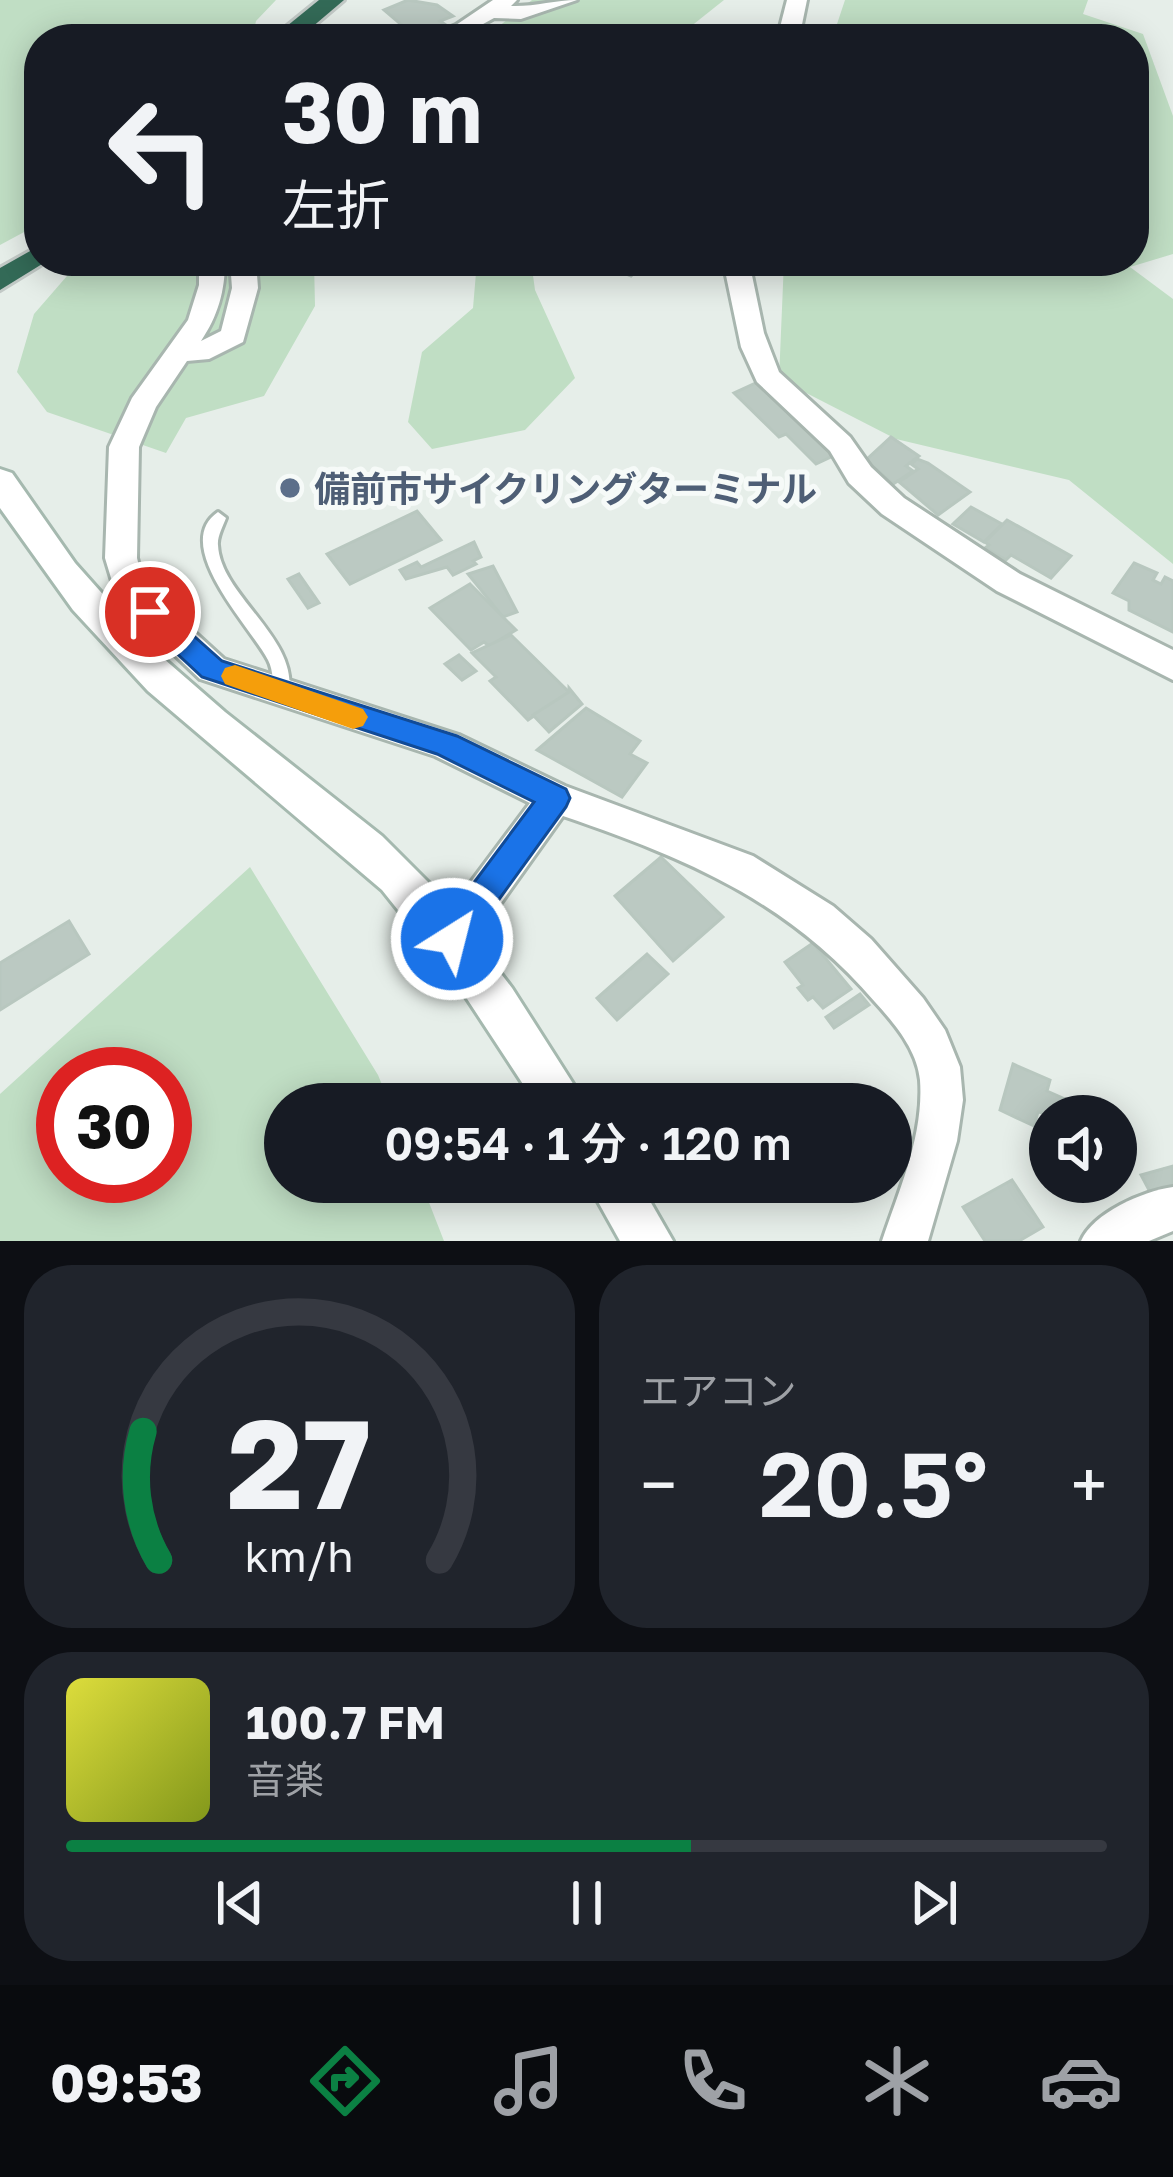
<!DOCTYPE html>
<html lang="ja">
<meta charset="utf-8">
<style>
:root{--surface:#171b24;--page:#20242c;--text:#f1f3f6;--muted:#9ea1a6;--line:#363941;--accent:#0b8043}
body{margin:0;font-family:"Golos Text","Noto Sans JP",sans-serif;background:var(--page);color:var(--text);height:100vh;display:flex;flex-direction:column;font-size:45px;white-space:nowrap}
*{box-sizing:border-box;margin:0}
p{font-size:39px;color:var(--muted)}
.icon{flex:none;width:66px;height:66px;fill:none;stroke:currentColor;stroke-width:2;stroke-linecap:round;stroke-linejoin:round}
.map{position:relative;height:1241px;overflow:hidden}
.side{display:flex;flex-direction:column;gap:24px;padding:24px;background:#0d0f14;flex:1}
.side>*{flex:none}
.top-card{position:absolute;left:24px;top:24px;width:1125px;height:252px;border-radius:48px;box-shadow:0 6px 30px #0003;background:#171b24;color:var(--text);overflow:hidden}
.controls{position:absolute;left:1029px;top:1095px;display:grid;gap:24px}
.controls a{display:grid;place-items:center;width:108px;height:108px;border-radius:50%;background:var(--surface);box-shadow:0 6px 30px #0003;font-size:60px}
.speed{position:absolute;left:36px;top:1047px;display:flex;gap:24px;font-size:60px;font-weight:700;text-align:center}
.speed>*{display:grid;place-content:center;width:156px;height:156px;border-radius:50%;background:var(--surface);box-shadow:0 6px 30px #0003;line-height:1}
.speed .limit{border:18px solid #d22;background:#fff;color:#111}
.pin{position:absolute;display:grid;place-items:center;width:102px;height:102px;color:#fff;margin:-51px;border:6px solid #fff;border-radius:50%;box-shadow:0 3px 12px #0007}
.me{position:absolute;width:132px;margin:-66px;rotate:36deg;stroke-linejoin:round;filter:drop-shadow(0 0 9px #0008)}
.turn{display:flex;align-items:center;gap:42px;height:252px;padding:0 60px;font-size:54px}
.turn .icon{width:156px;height:156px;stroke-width:2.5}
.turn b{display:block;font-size:84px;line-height:102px}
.big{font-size:90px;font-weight:600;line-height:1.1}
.side .tile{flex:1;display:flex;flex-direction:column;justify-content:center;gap:18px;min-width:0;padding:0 42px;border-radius:48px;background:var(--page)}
.side .dial{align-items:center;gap:0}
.dial svg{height:312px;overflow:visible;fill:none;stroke:var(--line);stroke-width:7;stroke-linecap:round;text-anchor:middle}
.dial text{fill:var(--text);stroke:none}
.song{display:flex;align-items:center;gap:36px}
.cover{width:144px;height:144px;border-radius:18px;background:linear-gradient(135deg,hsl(60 70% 55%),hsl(70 70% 35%))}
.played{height:12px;border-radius:6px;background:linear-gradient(90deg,var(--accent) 60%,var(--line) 60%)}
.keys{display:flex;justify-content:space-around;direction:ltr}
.heat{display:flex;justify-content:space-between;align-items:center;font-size:66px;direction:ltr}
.side .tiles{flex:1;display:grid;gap:24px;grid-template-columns:1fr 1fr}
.tile:last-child{grid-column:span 2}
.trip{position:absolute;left:264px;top:1083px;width:648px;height:120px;border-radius:60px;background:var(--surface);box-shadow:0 6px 30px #0003;font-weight:600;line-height:120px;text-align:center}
.tabs{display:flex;height:192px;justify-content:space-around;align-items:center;background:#090b0e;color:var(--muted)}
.tabs .icon{width:84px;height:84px}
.tabs .active{color:var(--accent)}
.tabs b{font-size:54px;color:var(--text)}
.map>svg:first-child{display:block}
.green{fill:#c0dec4;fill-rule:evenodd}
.building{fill:#bbc9c2;stroke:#b8c7bf;stroke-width:3}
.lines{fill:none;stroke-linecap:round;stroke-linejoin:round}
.lane-casing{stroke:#a8b6af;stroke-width:6}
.street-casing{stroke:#a8b6af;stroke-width:6}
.secondary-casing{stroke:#a5b9af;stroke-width:6}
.highway-casing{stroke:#c2c9c6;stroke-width:6}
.lane{fill:#fff;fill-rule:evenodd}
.street{fill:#fff;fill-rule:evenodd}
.secondary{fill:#fff;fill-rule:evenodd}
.highway{fill:#336a57;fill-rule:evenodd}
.route{fill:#1a73e8;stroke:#114b97;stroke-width:3}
.slow{fill:#f59e0b}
.service-dot{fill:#5c6f8a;stroke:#f6faf8;stroke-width:4.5}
.labels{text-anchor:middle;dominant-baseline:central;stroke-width:10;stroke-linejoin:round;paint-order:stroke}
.service-label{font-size:36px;font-weight:bold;fill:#4e5e75;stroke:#f6faf8;text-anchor:start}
</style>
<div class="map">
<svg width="1173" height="1241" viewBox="0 0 1173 1241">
<rect width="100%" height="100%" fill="#e6eee9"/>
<g class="green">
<path d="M0,0H276L256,21L252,39H39V224L0,245Z"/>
<path d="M532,0H724L675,39H483Z"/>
<path d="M845,0H1088L1083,14L1143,34L1173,116V254L1130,267L1173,299V564L1069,480L896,439L779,379L784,261H1134V39H832Z"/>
<path d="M80,261H314L315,306L264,396L186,418L166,453L47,412L17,372L34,314Z"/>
<path d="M477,261H531L535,290L575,378L525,430L432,449L408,422L422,352L473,308Z"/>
<path d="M250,867L378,1075L390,1104H285V1182H421L444,1241H0V1094ZM63,1074H165V1176H63Z"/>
</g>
<g class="building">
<path d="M408,0L437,5L453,16L440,21L449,27L417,38L384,10Z"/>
<path d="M594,261H646L631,276Z"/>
<path d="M760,381L837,454L816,464L786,434L779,437L734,393Z"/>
<path d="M891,437L919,456L906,466L913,471L893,484L866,460Z"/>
<path d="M917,459L928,463L970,492L938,515L899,482L918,469L911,464Z"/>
<path d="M971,507L1002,524L984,542L953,524Z"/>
<path d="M417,511L441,540L350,584L327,554Z"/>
<path d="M1007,520L1071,556L1051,578L1011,555L1006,560L985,548L989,545L985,542Z"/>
<path d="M474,542L481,557L473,561L476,564L453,575L447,567L406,579L400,570L417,562L421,567Z"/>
<path d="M1134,563L1157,573L1153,580L1161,584L1165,577L1173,581V632L1129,610V601L1113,593Z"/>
<path d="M493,566L517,612L503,617L468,574Z"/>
<path d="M299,574L319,603L308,608L288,579Z"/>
<path d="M470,584L516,630L489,646L484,642L471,650L430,608Z"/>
<path d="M511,635L569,692L528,720L490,681L496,677L472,653Z"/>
<path d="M459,655L476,671L462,680L445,664Z"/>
<path d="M569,688L582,704L549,732L533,715L569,692Z"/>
<path d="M586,708L640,741L630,754L647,763L622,797L537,750Z"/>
<path d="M661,857L723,917L673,961L615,896Z"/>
<path d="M69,921L89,954L0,1010V963Z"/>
<path d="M813,943L851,989L823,1008L813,997L808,1000L798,988L803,985L785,962Z"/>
<path d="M647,954L668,974L617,1020L597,998Z"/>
<path d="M860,994L869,1005L834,1028L826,1017Z"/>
<path d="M1013,1064L1050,1080L1047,1091L1065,1099L1060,1116L1038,1112L1034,1126L1000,1110Z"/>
<path d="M1173,1166V1185L1150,1192L1141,1175Z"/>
<path d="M1012,1180L1043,1227L1019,1241H985L963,1207Z"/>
</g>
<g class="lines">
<g class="lane-casing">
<path id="lane" d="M218,512L226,518C223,526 217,537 218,545C220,596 302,640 288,697H276C272,685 274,671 268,660C250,626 170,545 218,512Z"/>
</g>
<g class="street-casing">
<g id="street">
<path d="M493,0H517L511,6C533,7 555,0 577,0L521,19L494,18L456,39H422L456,25Z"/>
<path d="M787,0H807L799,39H777Z"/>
<path d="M199,261H225C225,291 218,316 201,341L221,331L232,288L230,261H256L258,288L243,342L209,359L187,361L156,407L139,447L137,558L144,586L224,659L459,735L565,786L753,856L833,906L871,939L923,998L945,1030L960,1067L963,1100L957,1141L928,1241H882C899,1190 924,1135 920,1080C917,1050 895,1024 875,1002C787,900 688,859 563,816L466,952L452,957L438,952L432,939L438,926L530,803L435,756L200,679L118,601L105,558L109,447L132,398L188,320L199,285Z"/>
<path d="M723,261H749L764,333L779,372L850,437L871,467L904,498L1020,574L1173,650V680L997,591L882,514L849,483L830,451L757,382L741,347Z"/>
<path d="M1173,1187V1231L1149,1241H1081C1093,1213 1143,1191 1173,1187Z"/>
</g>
</g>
<g class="secondary-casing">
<g id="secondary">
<path d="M0,469L12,473L75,563L148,645L225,712L382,836L439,893L512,988L586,1104H536L458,985L382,890L148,691L73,610L0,508Z"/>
<path d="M587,1182H639L673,1241H620Z"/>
</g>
</g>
<g class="highway-casing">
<g id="highway">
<path d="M319,0H344L298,39H271Z"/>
<path d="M39,246V261H47L0,290V268Z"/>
</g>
</g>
<use href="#lane" class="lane"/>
<use href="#street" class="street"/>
<use href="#secondary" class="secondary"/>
<use href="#highway" class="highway"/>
</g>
<path class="route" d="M150,602L159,605L222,661L457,736L566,789L570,798L566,807L463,949L452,954L440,949L435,939L440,928L534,802L437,754L202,677L140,619L136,612Z"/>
<path class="slow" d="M235,665L363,709L368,717L363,726L353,729L225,684L221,676L225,668Z"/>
<circle class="service-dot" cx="290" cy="488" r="12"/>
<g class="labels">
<g class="service-label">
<text x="314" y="488">備前市サイクリングターミナル</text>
</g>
</g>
</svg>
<div class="controls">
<a><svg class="icon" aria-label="sound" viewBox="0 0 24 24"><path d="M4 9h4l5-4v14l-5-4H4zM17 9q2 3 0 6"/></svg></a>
</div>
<div class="speed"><div class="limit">30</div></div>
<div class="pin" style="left:150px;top:612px;background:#d93025"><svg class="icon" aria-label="arrive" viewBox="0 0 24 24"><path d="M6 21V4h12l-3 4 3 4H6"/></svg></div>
<svg class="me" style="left:452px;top:939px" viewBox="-20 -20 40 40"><circle r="17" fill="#1a73e8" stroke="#fff" stroke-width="3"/><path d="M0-11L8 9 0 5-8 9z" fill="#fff"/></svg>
<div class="trip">09:54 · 1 分 · 120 m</div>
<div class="top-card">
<div class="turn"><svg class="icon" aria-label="left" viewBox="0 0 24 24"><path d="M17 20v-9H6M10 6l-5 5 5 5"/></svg><div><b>30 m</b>左折</div></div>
</div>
</div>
<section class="side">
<div class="tiles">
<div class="tile dial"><svg viewBox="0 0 100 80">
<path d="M14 69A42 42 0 1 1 86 69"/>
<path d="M14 69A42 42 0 0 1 10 36" stroke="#0b8043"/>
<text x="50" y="56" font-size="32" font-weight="700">27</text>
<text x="50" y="72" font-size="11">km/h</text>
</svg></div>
<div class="tile"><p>エアコン</p>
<div class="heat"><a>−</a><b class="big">20.5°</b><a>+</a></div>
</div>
<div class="tile">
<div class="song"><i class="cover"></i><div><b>100.7 FM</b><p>音楽</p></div></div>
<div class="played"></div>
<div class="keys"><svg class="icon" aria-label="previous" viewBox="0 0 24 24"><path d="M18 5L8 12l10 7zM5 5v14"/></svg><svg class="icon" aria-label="pause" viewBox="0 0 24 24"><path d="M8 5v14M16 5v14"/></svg><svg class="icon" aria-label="next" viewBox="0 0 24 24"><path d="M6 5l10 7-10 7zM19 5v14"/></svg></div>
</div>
</div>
</section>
<nav class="tabs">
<b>09:53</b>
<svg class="icon active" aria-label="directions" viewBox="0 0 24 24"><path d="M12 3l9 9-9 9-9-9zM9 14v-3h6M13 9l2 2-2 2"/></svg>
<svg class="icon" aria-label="music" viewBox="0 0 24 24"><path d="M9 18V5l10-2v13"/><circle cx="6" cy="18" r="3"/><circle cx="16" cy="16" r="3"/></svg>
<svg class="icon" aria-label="phone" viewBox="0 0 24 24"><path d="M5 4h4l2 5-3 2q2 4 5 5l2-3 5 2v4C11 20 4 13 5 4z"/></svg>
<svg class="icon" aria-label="climate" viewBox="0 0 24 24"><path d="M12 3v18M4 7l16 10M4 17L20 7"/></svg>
<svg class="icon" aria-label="car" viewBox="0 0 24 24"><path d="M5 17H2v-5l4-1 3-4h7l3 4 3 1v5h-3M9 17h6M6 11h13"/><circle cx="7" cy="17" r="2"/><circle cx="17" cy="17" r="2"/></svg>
</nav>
